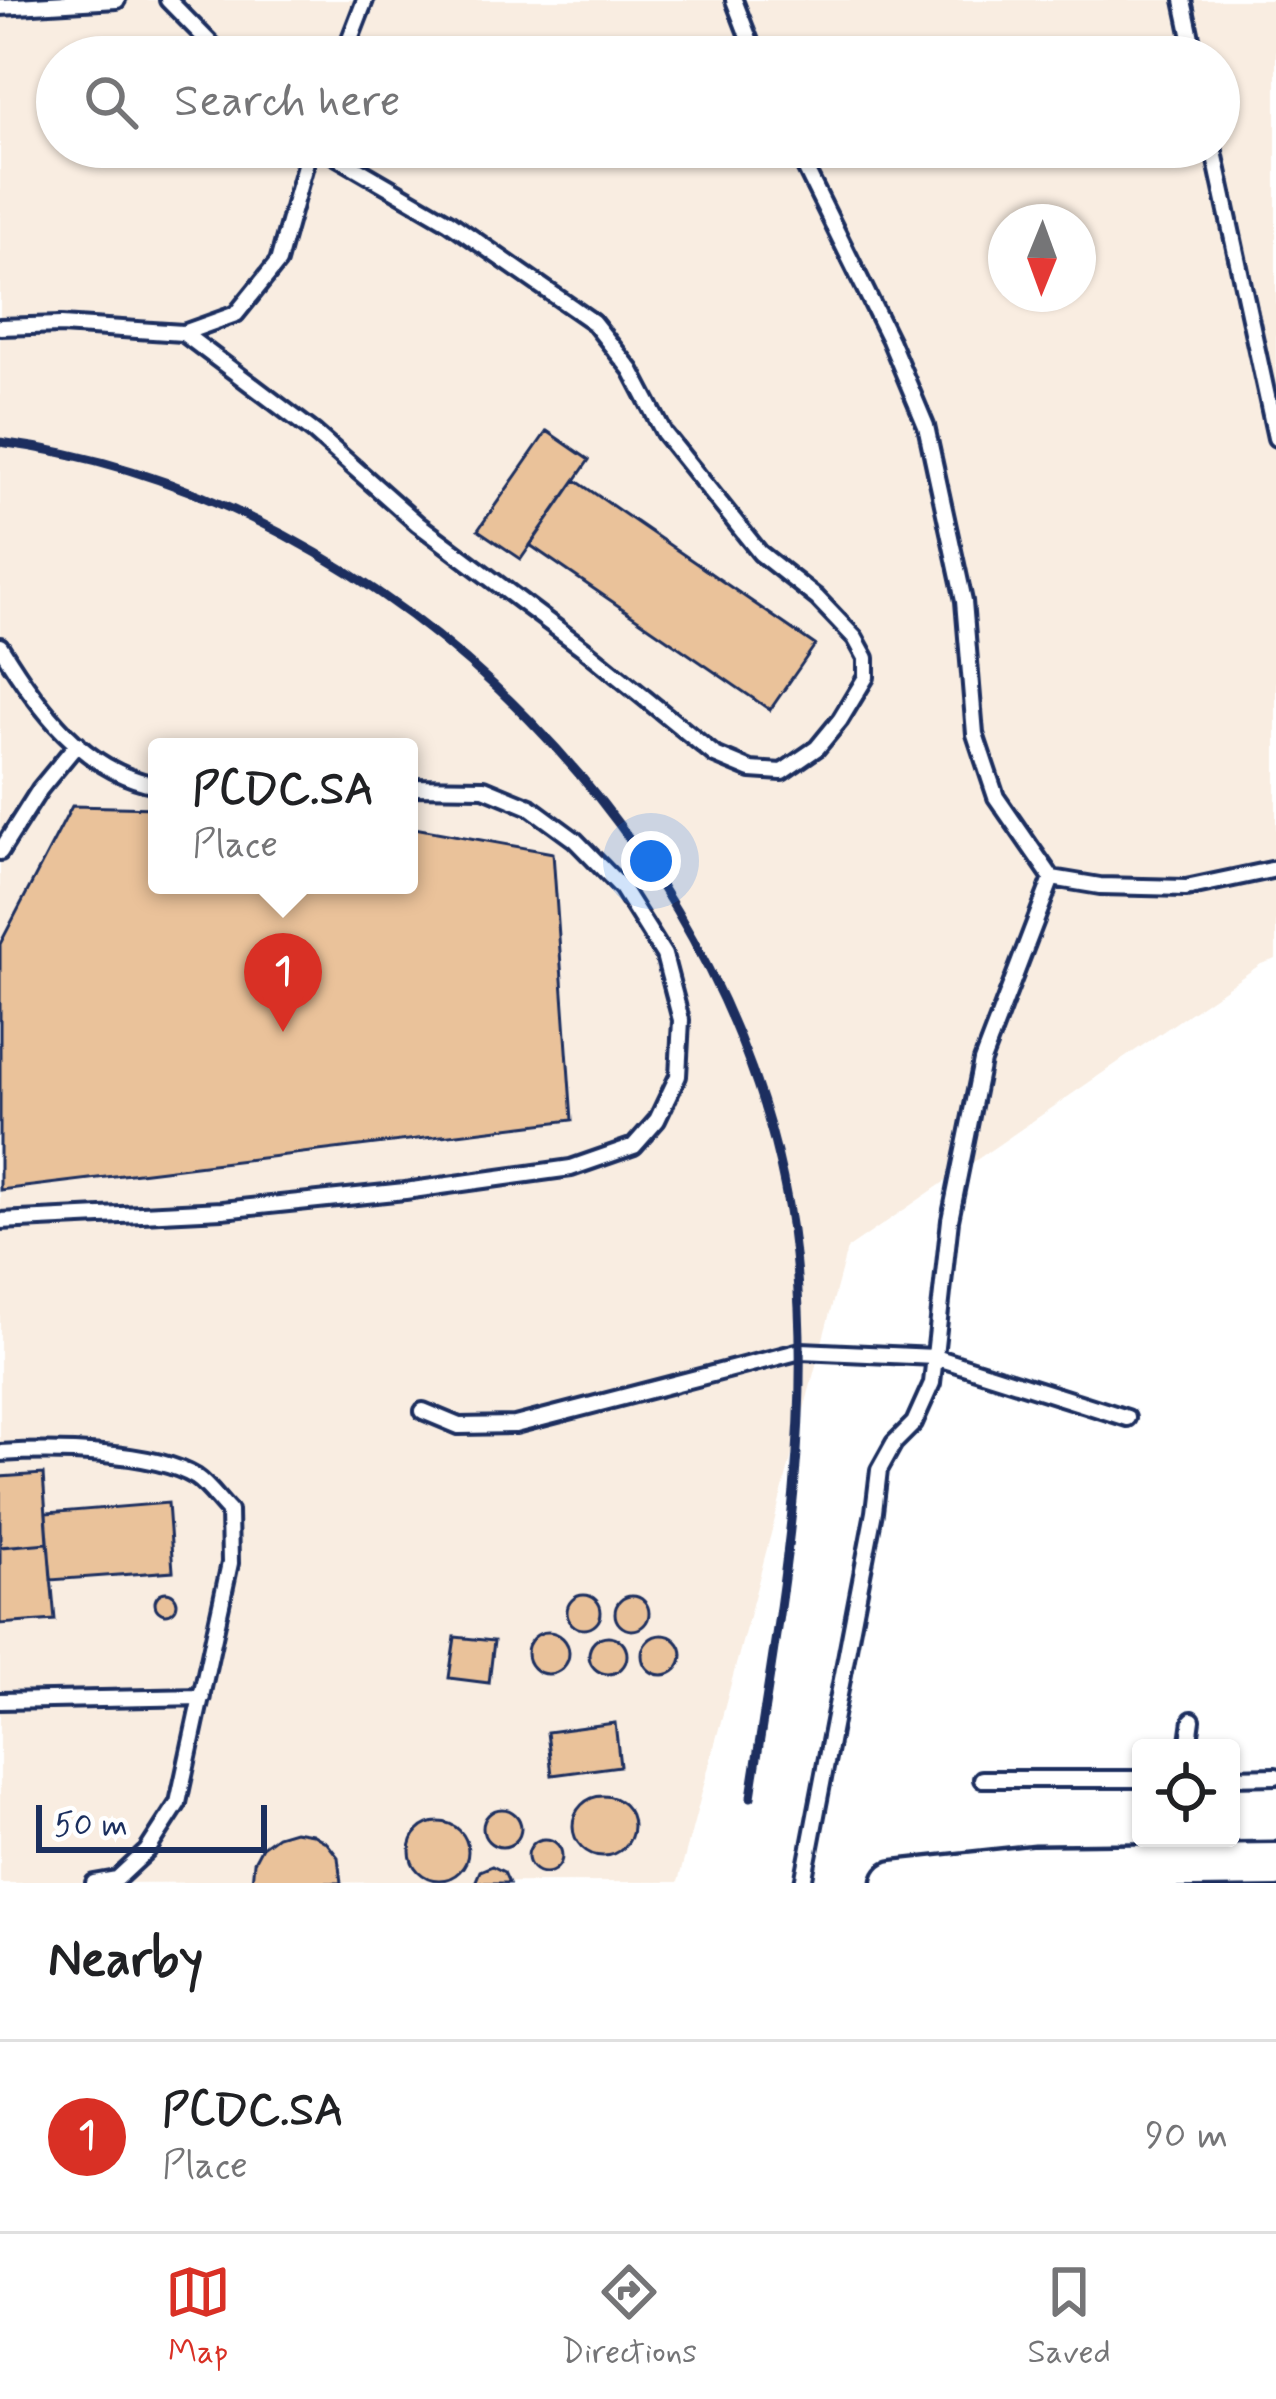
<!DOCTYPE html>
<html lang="en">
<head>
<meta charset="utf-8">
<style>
  :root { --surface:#fff; --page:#f6f6f6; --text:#202124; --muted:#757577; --line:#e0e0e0; --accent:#d93025 }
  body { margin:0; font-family:Mynerve,sans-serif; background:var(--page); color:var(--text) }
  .controls { position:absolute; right:36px; bottom:36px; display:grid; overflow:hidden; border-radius:12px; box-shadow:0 3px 9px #0004 }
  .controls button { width:108px; height:108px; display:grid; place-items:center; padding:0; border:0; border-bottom:3px solid var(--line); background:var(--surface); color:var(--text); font:60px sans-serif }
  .compass { position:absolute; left:988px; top:204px; width:108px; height:108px; border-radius:50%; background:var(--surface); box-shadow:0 3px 9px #0004; rotate:181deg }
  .scale { position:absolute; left:36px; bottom:30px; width:231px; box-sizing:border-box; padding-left:12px; border:6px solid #1b2f5e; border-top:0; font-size:33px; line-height:42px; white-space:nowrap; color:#1b2f5e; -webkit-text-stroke:9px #fff; paint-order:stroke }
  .you { position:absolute; left:651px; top:861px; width:42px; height:42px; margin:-30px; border:9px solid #fff; border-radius:50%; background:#1a73e8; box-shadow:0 0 0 18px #1a73e833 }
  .badge { display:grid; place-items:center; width:78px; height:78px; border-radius:50%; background:var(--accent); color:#fff; font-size:39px; font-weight:700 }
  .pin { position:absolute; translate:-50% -99px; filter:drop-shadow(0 3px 6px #0008) }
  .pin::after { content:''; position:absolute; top:63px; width:42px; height:36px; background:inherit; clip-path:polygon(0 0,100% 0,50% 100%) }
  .popup { position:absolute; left:148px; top:738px; width:270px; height:156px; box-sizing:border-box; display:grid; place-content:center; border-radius:12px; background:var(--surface); filter:drop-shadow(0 3px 9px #0005); font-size:39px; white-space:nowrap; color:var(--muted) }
  .popup b { font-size:45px; color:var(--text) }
  .popup::after { content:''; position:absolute; left:50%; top:100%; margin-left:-24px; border:24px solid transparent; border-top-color:var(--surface) }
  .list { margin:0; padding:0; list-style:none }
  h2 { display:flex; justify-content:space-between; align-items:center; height:156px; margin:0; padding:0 48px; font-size:51px }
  h2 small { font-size:39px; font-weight:400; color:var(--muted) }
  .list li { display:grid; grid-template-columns:78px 1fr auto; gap:36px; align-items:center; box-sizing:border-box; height:192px; padding:0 48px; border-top:3px solid var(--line) }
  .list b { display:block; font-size:45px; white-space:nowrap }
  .list p { margin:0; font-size:39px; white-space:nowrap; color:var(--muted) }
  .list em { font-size:39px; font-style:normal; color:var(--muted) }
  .icon { flex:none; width:66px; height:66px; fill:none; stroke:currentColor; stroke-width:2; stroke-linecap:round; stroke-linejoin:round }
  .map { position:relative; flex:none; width:1276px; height:1883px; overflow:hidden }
  .search { position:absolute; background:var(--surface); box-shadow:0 3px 9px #0004; left:36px; right:36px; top:36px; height:132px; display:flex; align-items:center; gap:30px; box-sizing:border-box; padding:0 42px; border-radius:66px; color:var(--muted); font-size:45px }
  .sheet { height:348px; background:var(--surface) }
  nav { display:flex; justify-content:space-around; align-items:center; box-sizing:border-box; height:168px; border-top:3px solid var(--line); background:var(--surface); font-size:33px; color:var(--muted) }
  nav a { display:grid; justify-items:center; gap:6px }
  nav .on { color:var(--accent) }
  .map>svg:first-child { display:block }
</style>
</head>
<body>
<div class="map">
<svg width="1276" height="1883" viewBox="0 0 1276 1883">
  <rect width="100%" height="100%" fill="#fff"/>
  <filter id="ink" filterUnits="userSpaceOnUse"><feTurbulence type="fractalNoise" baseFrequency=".00833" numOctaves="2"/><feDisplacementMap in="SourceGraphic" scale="24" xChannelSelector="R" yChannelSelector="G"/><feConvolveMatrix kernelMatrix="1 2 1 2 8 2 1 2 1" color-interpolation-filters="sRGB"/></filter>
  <g filter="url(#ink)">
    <path fill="#f9ede1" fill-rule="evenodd" d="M0 0H1276V959L1261 964 847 1249 678 1882 0 1883ZM57 57H1219V147H57ZM1006 222H1078V294H1006ZM157 747H409V885H157Z"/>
    <path fill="#eac29a" stroke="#1b2f5e" stroke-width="3" d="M547 431 589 460 521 559 478 530Z
      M575 480 815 645 770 710 530 545Z
      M72 806 157 808V885H409V827L553 853 572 1120 0 1190V944Z
      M43 1474 48 1543 0 1547V1477Z
      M168 1503 173 1571 51 1580 46 1513Z
      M48 1543 55 1620 0 1624V1547Z
      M155 1603a11 11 0 1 1 22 0a11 11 0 1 1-22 0Z
      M567 1612a17 17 0 1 1 34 0a17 17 0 1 1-34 0Z
      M615 1613a17 17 0 1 1 34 0a17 17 0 1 1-34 0Z
      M527 1653a21 21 0 1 1 42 0a21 21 0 1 1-42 0Z
      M642 1655a20 20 0 1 1 40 0a20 20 0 1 1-40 0Z
      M589 1655a19 19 0 1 1 38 0a19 19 0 1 1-38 0Z
      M455 1637 494 1641 489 1683 449 1678Z
      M615 1723 620 1766 552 1775 547 1732Z
      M573 1826a30 30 0 1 1 60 0a30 30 0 1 1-60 0Z
      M483 1828a19 19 0 1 1 38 0a19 19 0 1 1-38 0Z
      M410 1851a29 29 0 1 1 58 0a29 29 0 1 1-58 0Z
      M294 1831 312 1834 327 1843 338 1857 341 1883H252L254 1862 262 1847 277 1836Z
      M528 1856a17 17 0 1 1 34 0a17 17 0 1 1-34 0Z
      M492 1866 504 1872 509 1883H475L480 1871Z"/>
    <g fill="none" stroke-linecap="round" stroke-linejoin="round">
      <defs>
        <path id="service" d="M168 0 224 57
          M734 0 756 57
          M1183 0 1195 57
          M0 7 117 0
          M343 57 365 0
          M795 147 890 340 926 426 964 601 975 734 996 797 1052 878
          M1213 147 1276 438
          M0 327 61 325 183 333 314 432 418 524 583 648 715 755 751 770 782 772 817 748 840 720 866 677V658L855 638 817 598 760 553 664 433 631 370 593 322 449 222 320 147
          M183 333 236 314 278 262 310 147
          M0 646C36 705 84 773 157 785
          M0 852 40 789 77 744
          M0 1221 222 1210 405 1191 571 1168 634 1146 657 1120 678 1076 681 1020 664 955 622 888 575 840 530 807 484 788 409 787
          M423 1411 459 1426 515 1425 801 1351 935 1357 1127 1418
          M0 1453C51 1450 152 1450 196 1477 208 1485 219 1501 229 1511L230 1563 178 1803 147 1851 117 1879 94 1883
          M0 1701 202 1697
          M1188 1748 1192 1720
          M1231 1777 1276 1776
          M982 1779H1141
          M803 1883 874 1512 879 1470 894 1443 914 1423 932 1383 950 1220 982 1061 1052 878 1100 886 1186 888 1276 869"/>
        <path id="primary" d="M895 1883 1034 1868 1276 1865"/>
      </defs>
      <use href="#service" stroke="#1b2f5e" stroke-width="22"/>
      <use href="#primary" stroke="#1b2f5e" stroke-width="51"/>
      <use href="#service" stroke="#fff" stroke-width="14"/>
      <use href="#primary" stroke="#fff" stroke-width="42"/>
      <path stroke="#1b2f5e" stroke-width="9" d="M0 442C394 493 753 861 795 1255 814 1438 778 1617 751 1797"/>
    </g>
  </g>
</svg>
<div class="controls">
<button><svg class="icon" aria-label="locate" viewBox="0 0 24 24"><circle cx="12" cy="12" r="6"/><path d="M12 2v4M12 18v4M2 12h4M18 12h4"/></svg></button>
</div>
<svg class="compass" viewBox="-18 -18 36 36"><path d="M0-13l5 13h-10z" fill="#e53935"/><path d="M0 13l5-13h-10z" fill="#757577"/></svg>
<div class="scale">50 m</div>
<div class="you"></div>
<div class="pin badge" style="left:283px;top:1032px">1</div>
<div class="popup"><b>PCDC.SA</b>Place</div>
<div class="search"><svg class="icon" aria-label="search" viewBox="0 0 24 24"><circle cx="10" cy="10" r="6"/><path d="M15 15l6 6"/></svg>Search here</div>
</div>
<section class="sheet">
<h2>Nearby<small></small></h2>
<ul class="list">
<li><span class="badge">1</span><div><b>PCDC.SA</b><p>Place</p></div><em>90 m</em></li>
</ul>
</section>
<nav>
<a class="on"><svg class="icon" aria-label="map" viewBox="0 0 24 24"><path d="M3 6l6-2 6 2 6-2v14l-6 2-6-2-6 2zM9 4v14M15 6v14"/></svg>Map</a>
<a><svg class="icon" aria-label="directions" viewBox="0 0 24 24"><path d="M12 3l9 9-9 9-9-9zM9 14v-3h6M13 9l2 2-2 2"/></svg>Directions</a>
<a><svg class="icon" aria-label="saved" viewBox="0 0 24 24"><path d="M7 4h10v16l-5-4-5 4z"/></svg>Saved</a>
</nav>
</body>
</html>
